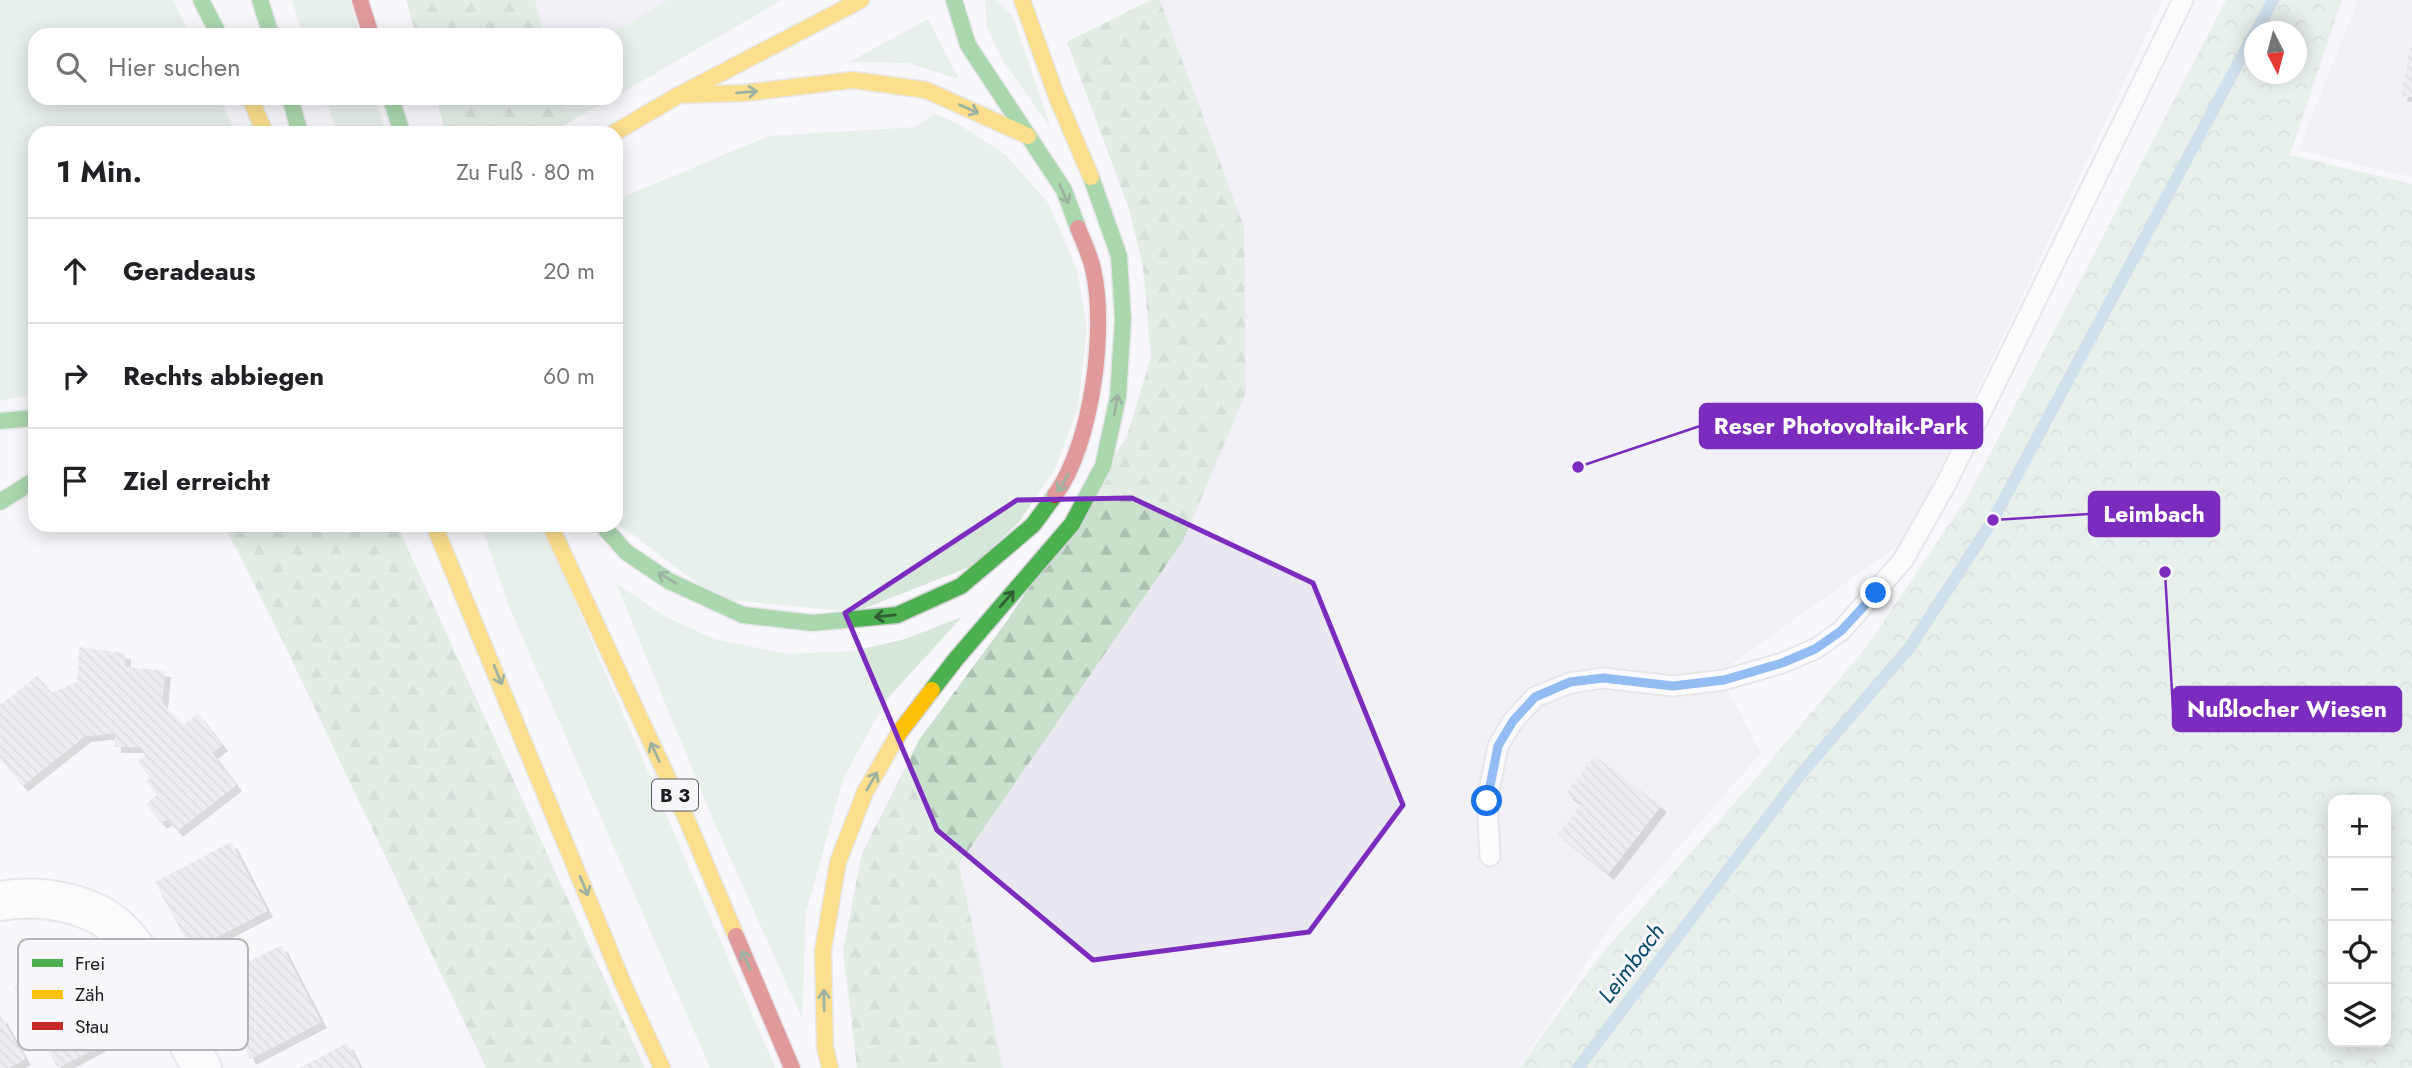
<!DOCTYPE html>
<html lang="de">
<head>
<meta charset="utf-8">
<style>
  :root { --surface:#fff; --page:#f6f6f6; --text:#202124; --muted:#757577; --line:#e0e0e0 }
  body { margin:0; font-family:Jost,sans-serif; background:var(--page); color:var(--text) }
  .controls { position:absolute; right:21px; bottom:21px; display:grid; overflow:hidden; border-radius:14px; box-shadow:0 4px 18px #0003 }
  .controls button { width:63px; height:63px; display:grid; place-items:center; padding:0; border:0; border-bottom:2px solid var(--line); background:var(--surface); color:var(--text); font:35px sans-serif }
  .compass { position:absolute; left:2244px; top:21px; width:63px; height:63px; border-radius:50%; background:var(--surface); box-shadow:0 4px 18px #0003; rotate:174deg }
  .stop { position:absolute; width:21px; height:21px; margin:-16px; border:5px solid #1a73e8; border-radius:50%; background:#fff }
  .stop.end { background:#1a73e8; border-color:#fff; box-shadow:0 2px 7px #0008 }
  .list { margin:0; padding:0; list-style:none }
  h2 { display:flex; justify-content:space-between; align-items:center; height:91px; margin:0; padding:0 28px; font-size:30px }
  h2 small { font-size:23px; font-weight:400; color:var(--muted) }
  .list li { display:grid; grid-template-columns:46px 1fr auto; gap:21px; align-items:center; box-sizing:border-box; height:105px; padding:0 28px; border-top:2px solid var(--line) }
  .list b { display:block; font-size:26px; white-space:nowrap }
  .list em { font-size:23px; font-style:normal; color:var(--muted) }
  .icon { flex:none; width:38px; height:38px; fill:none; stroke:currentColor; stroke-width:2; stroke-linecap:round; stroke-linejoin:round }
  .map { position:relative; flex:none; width:2412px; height:1068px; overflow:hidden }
  .search { position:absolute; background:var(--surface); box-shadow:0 4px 18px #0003; left:28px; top:28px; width:595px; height:77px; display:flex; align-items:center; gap:18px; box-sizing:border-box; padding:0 24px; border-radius:21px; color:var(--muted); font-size:26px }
  .panel { position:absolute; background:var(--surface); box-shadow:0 4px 18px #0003; left:28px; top:126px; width:595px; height:406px; border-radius:21px }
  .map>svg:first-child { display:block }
</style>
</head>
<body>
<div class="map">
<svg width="2412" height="1068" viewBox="0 0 2412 1068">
  <defs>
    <pattern id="forest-firs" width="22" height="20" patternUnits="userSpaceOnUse" patternTransform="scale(1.75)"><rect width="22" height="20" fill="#c9e0cc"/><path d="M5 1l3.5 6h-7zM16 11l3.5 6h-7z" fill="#acc0af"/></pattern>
    <pattern id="park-crowns" width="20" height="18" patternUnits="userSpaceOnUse" patternTransform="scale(1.75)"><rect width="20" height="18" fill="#d6e6d9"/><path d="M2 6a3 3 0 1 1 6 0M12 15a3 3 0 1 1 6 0" fill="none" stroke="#b7c5ba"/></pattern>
    <pattern id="building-back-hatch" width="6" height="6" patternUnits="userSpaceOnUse" patternTransform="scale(1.75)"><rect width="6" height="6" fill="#e0dfe8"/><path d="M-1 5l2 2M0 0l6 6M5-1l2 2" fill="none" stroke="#c0bfc7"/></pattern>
    <filter id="shadow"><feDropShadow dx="6" dy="6" stdDeviation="0" flood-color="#0004"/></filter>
  </defs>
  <rect width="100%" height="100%" fill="#f8f7fb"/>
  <path fill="#e9e8f1" d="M535 0H668L608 35H544Z
    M1160 0H2163L1906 540 1719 673 1761 753 1616 919 1518 1068H1003L959 864 1183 541 1244 227Z
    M2358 0H2412V177L2298 150Z"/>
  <path fill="#d6e6d9" d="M0 0H173L190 35H35V98H220L236 133H35V394L0 401Z
    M292 0H350L360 35H303Z
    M668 0H782L616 96V35H608Z
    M985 0H997L1012 15 1051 128 1004 63 987 28Z
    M928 19 959 79 907 63 849 62Z
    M325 98H376L386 133H337Z
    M562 98H612L572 121Z
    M935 113 960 125 1006 155 1049 204 1077 270 1087 329 1078 407 1055 469 1019 522 972 566 855 612 718 599 616 522V200L769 136 916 127Z
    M481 525H542L775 1068H710L508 604Z
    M616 583 664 616 714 639 787 654 853 651 905 639 962 617 887 699 844 777 806 912 802 1018 713 820Z"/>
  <path fill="url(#forest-firs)" d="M406 0H535L544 35H416Z
    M1151 0H1160L1244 227 1246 393 1183 541 959 864 1003 1068H857L843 950 862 853 919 740 1009 618 1127 436 1151 357 1143 267 1129 209 1067 42Z
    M436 98H561L572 121 550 133H446Z
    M224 525H397L645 1068H486L274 623Z"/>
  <path fill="url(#park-crowns)" fill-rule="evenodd" d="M2226 0H2342L2290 155 2412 184V1068H1519L1598 958 1752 783 1867 646 1967 498ZM2254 32H2296V74H2254ZM2333 800H2386V1042H2333Z"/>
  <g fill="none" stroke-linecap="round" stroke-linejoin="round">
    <path stroke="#9ec0d7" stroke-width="12" d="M2256 32 2273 0
      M1578 1068 1800 775 1910 647 1993 520 2254 34"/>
  </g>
  <path fill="url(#building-back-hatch)" filter="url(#shadow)" d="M2411 44H2412V97L2401 95Z
    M79 647 125 653V667L165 671 162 703 183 725 198 714 222 745 212 753 236 785 177 831 167 819 161 823 146 804 157 795 146 781 150 778 137 762 145 755 141 747H115V733L85 736 22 786 0 758V705L37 676 51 693 77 682Z
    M1595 756 1661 806 1608 874 1558 834 1582 804 1566 793Z
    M231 842 267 911 191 950 155 882Z
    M281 945 321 1022 250 1059 210 982Z
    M75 951 121 1034 58 1068 13 986Z
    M0 1015 25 1059 8 1068H0Z
    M347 1043 360 1068H300Z"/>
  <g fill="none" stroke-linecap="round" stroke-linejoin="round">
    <defs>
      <path id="lane" d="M1490 856 1487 801 1498 746 1513 721 1535 697 1570 683 1603 678 1673 686 1724 680 1782 663 1815 649 1841 631 1903 560 1946 484 2183 0"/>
      <path id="street" d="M0 901C41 894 94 902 124 934 139 950 148 969 158 988 173 1015 187 1041 202 1068"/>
      <path id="fast" d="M201 0 219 35
        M260 0 271 35
        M954 0 968 45 1064 190 1078 228
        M290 98 300 133
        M391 98 402 133
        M0 421 35 418
        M0 502 35 480
        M602 525 626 552 669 581 743 615 813 623 897 615 961 586 1033 525 1055 495
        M932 690 956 659 1072 524 1103 466 1118 397 1123 319 1119 256 1091 177"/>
      <path id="slow" d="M1022 0 1056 95 1091 177
        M679 95 744 93 853 80 926 90 1028 136
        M250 98 265 133
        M614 133 679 95 861 0
        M434 525 625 988 662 1068
        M550 525 684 813 736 936
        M830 1068 825 1047 823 950 838 862 865 792 899 733 932 690"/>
      <path id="jam" d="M360 0 371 35
        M1055 495C1092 445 1107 328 1093 269 1090 255 1083 241 1078 228
        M736 936 792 1068"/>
    </defs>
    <use href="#lane" stroke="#d3d2d5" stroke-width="23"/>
    <use href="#street" stroke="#d3d2d5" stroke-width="42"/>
    <use href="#fast" stroke="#d3d2d5" stroke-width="19"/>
    <use href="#slow" stroke="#d3d2d5" stroke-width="19"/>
    <use href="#jam" stroke="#d3d2d5" stroke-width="19"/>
    <use href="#lane" stroke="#fefefe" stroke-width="19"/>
    <use href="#street" stroke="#fefefe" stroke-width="38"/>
    <use href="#fast" stroke="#4caf50" stroke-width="16"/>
    <use href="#slow" stroke="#ffc107" stroke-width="16"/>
    <use href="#jam" stroke="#c62828" stroke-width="16"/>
  </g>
  <defs><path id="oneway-shaft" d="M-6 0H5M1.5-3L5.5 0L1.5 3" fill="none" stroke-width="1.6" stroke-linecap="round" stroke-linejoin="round" transform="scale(1.75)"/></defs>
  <g stroke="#325e34">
    <use href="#oneway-shaft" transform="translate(747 92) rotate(-5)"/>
    <use href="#oneway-shaft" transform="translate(969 109) rotate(24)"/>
    <use href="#oneway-shaft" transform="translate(1064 194) rotate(65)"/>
    <use href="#oneway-shaft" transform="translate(1116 405) rotate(-79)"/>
    <use href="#oneway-shaft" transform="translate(1063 483) rotate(122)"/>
    <use href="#oneway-shaft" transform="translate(667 578) rotate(-149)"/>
    <use href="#oneway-shaft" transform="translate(1007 599) rotate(-49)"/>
    <use href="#oneway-shaft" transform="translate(885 616) rotate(174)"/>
    <use href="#oneway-shaft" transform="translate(498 675) rotate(68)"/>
    <use href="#oneway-shaft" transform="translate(655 752) rotate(-115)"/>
    <use href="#oneway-shaft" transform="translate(872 781) rotate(-60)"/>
    <use href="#oneway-shaft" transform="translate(584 886) rotate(68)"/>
    <use href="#oneway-shaft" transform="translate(746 960) rotate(-113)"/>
    <use href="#oneway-shaft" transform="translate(824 1000) rotate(-91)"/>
  </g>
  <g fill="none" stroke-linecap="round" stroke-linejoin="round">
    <path stroke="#1a73e8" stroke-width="9" d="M1487 801 1498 746 1513 721 1535 697 1570 682 1603 678 1673 686 1724 680 1782 663 1815 649 1841 631 1876 593"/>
  </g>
  <path d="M0 0H2412V1068H0ZM1132 498 1313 583 1403 805 1309 932 1093 960 937 830 845 613 1017 500Z" fill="#f8f7fb" fill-opacity=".55" fill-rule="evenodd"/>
  <path fill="none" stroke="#7b2cbf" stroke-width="5" stroke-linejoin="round" d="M1132 498 1313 583 1403 805 1309 932 1093 960 937 830 845 613 1017 500Z"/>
  <g text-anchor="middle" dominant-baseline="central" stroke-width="6" stroke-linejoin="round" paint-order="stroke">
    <rect fill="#f7f6fc" stroke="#5e5d61" stroke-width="2" x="652" y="779.5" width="46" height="31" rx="5"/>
    <g font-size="19" font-weight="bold" fill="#1c1c1e">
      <text x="675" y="795">B 3</text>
    </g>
    <g font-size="23" font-style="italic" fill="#064969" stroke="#f7f6fc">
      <text transform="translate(1631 963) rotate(-53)">Leimbach</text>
    </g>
  </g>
  <rect x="18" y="939" width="230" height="111" rx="10" fill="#f7f6fc" stroke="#b5b5b9" stroke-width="2"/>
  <rect x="32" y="959" width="31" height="8" fill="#4caf50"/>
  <rect x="32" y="990" width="31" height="9" fill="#ffc107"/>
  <rect x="32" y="1022" width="31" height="8" fill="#c62828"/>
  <g font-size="19" fill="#1c1c1e">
    <text x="75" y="970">Frei</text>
    <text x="75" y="1001">Zäh</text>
    <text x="75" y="1033">Stau</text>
  </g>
  <path fill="none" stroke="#7b2cbf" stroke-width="2.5" d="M1578 467L1700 426M1993 520L2089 514M2165 572L2173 709"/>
  <g fill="#7b2cbf" stroke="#f7f6fc" stroke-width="2.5">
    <circle cx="1578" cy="467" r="7"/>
    <circle cx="1993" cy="520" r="7"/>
    <circle cx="2165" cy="572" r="7"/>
  </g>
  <g fill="#7b2cbf" stroke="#7b2cbf" stroke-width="2.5">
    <rect x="1700" y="404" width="282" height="44" rx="7"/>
    <rect x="2089" y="492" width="130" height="44" rx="7"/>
    <rect x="2173" y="687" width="228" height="44" rx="7"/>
  </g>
  <g font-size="23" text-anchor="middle" font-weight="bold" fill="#fff">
    <text x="1841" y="434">Reser Photovoltaik-Park</text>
    <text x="2154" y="522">Leimbach</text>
    <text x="2287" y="717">Nußlocher Wiesen</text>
  </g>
</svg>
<div class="controls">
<button>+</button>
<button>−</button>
<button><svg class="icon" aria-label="locate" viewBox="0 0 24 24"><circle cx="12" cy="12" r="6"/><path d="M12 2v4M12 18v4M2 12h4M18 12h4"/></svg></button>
<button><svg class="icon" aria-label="layers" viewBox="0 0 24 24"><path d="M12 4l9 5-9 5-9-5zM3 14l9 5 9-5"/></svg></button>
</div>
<svg class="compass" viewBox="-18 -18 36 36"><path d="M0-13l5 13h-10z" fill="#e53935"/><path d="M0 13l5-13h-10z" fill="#757577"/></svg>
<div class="stop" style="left:1487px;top:801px"></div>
<div class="stop end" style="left:1876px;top:593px"></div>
<div class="search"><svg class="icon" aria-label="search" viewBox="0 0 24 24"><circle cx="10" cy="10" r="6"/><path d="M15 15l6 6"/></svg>Hier suchen</div>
<section class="panel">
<h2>1 Min.<small>Zu Fuß · 80 m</small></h2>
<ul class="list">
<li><svg class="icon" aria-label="ahead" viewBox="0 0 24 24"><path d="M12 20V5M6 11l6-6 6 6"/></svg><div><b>Geradeaus</b></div><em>20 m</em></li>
<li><svg class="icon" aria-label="right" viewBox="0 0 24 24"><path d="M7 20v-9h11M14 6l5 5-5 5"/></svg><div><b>Rechts abbiegen</b></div><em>60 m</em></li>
<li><svg class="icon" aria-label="arrive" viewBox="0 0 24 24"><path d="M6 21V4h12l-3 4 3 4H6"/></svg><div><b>Ziel erreicht</b></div></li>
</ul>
</section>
</div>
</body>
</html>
